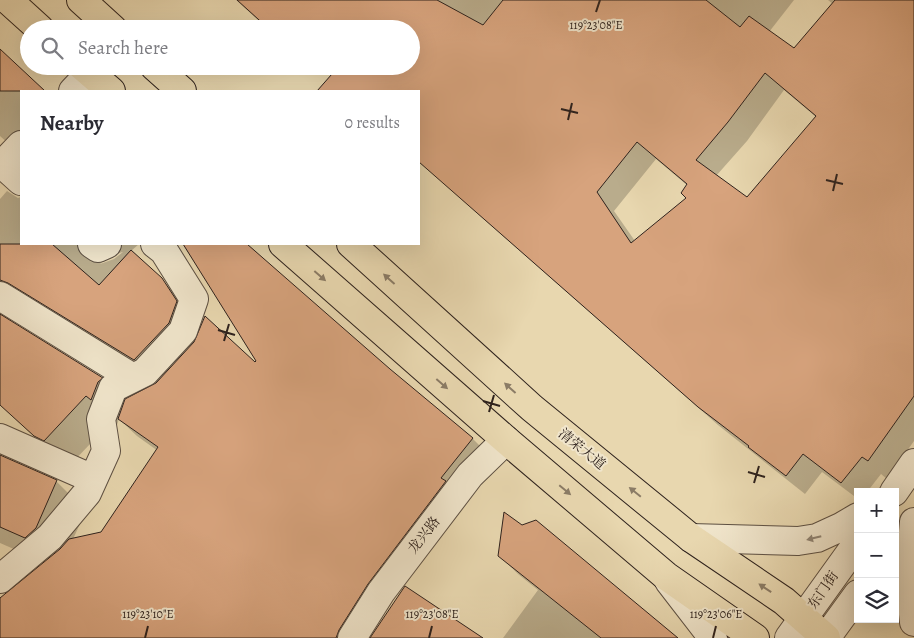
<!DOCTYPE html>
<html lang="en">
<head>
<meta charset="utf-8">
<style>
  :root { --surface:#fff; --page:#f7f7f7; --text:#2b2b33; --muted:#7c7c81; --line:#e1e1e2 }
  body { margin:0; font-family:Alegreya,"Noto Serif SC",serif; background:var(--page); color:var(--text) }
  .controls { position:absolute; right:15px; bottom:15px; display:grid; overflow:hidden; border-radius:0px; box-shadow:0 5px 20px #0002 }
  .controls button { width:45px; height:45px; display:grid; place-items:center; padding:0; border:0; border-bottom:1px solid var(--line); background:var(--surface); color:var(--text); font:25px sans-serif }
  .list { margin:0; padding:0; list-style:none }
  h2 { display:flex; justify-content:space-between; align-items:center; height:65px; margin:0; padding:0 20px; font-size:21px }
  h2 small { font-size:16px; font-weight:400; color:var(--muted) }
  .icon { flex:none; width:28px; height:28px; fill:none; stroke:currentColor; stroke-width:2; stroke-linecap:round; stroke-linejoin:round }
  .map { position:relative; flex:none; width:914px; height:638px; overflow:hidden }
  .search { position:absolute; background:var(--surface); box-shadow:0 5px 20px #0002; left:20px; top:20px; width:400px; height:55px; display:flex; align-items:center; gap:12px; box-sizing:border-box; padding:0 18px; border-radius:28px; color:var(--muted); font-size:19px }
  .panel { position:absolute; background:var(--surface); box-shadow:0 5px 20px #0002; left:20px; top:90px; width:400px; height:155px; border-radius:0px }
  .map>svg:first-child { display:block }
</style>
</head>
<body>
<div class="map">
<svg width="914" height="638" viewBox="0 0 914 638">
  <rect width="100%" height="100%" fill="#e8d7af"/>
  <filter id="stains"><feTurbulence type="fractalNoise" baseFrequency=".004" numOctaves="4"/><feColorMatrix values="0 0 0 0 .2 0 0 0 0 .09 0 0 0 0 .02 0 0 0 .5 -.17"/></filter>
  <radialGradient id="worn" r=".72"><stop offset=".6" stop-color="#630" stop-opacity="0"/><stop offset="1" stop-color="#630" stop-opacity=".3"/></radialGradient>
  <path fill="#0003" fill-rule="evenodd" d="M236 0H794L769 32 794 50 833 4 828 0H914V441L887 479 881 474 867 492H858V499L822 472 805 494 718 425 419 162V91H339L328 81 335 72 331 66H411V29H268ZM784 90 816 117 747 198 716 176 747 141ZM656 159 688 186V198L635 241 614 211Z
    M0 51 44 91H21V155L0 136Z
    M7 191 18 198 21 197V244H139L131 251 188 305 202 327 254 364 258 361 185 244H244L390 370 473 439 490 456 362 638H0V600L46 563 0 543V457L56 481 86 511 73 539 102 533 158 451 137 436 119 419 117 425 112 421 70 465 61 461 0 405V199ZM123 252 114 259 100 264 111 255ZM35 308 158 383 126 402 102 379 9 321 12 314Z
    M500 556 676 638H503L538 590 518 574Z"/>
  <path fill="#d7a37d" stroke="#2e221d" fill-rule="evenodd" d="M237 0H437L483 25 503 0H706L740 27 749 16 794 48 835 0H914V396L868 461 862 457 841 483 803 454 786 476 748 447 749 446 698 407 419 162V91H317L339 66H411V29H269ZM765 73 816 116 747 197 696 160 728 122ZM637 142 687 184 681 193 686 198 631 243 597 192Z
    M0 49 45 91H0Z
    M0 244H52L99 285 131 250 162 278 177 301 169 323 134 360 8 283 0 280Z
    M183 244H247L390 369 473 438 441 478 446 481 368 584 339 630 336 638H0V598L60 549 69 539 101 532 158 447 118 419 125 399 156 383 194 342 205 316 255 362 256 361Z
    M0 314 103 378 98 382 91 400 86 396 44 441 34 436 0 405Z
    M0 455 57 480 36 528 25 538 0 527Z
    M504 512 522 525 536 520 678 638H601L498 556Z
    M405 586 483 638H370Z"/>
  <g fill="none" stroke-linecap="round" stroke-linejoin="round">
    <defs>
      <path id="minor" d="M73 91 90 73
        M0 162 21 181
        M0 167 21 145
        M92 244 98 248 107 244
        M0 296 133 378
        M0 438 93 479
        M0 579 50 537 87 493 106 451 101 419 113 388 145 372 183 331 194 299 164 251 155 244
        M352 638 381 592 470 475 506 440"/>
      <path id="tertiary" d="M894 492 914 463
        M914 522 910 561V588L914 622
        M691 538 798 541 817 538 841 527 858 517
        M669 581 713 638
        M789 638 858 542
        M826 638 858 594"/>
      <path id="primary" d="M8 0 40 29
        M81 0 113 29
        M82 66 111 91
        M154 66 182 91
        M283 244 506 440 666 576 755 638
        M351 244 532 408 691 538 784 601 826 638"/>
    </defs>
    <use href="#minor" stroke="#5c4f42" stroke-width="30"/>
    <use href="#tertiary" stroke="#5c4f42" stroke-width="30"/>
    <use href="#primary" stroke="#2e221d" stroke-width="30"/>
    <use href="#minor" stroke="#f0e5cb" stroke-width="28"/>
    <use href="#tertiary" stroke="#f0e5cb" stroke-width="28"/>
    <use href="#primary" stroke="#e8d7af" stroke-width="28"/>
  </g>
  <defs><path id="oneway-solid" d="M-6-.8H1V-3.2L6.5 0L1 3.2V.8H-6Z" transform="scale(1.25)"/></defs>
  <g fill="#8b7c66">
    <use href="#oneway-solid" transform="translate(320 276) rotate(41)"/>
    <use href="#oneway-solid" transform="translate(389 279) rotate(-138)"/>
    <use href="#oneway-solid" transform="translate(442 384) rotate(41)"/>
    <use href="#oneway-solid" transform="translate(510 388) rotate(-138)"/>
    <use href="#oneway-solid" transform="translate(565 490) rotate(40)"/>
    <use href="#oneway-solid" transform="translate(635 492) rotate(-141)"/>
    <use href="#oneway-solid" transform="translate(765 588) rotate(-146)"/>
  </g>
  <use fill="#8f8474" href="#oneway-solid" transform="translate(814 538) rotate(166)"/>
  <path fill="none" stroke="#2e221d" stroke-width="2" d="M596 12 600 0M561 109 578 113M568 120 572 103M826 180 843 184M833 191 837 174M218 330 235 335M224 341 229 324M483 401 500 406M489 412 494 395M748 472 765 477M754 483 759 466M145 638 148 626M429 638 432 626M713 638 716 626"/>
  <g text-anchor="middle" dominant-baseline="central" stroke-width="4" stroke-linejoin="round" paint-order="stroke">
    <g font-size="14" fill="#2e221d" stroke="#f0e5cb">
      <text transform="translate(582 449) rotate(39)">清荣大道</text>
      <text transform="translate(424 535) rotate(-52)">龙兴路</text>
      <text transform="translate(823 590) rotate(-55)">东门街</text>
    </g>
  </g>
  <g font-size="12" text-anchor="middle" fill="#2e221d" stroke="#f0e5cb" stroke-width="4" stroke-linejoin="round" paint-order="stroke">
    <text x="596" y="29">119°23'08"E</text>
    <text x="148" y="618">119°23'10"E</text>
    <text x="432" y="618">119°23'08"E</text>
    <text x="716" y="618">119°23'06"E</text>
  </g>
  <rect width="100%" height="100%" filter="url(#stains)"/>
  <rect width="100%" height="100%" fill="url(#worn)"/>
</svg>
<div class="controls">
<button>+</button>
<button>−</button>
<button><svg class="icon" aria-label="layers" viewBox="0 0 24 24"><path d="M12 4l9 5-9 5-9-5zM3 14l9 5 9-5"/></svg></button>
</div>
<div class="search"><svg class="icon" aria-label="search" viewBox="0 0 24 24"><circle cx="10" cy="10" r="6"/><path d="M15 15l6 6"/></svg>Search here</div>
<section class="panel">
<h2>Nearby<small>0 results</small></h2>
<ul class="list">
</ul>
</section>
</div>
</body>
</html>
